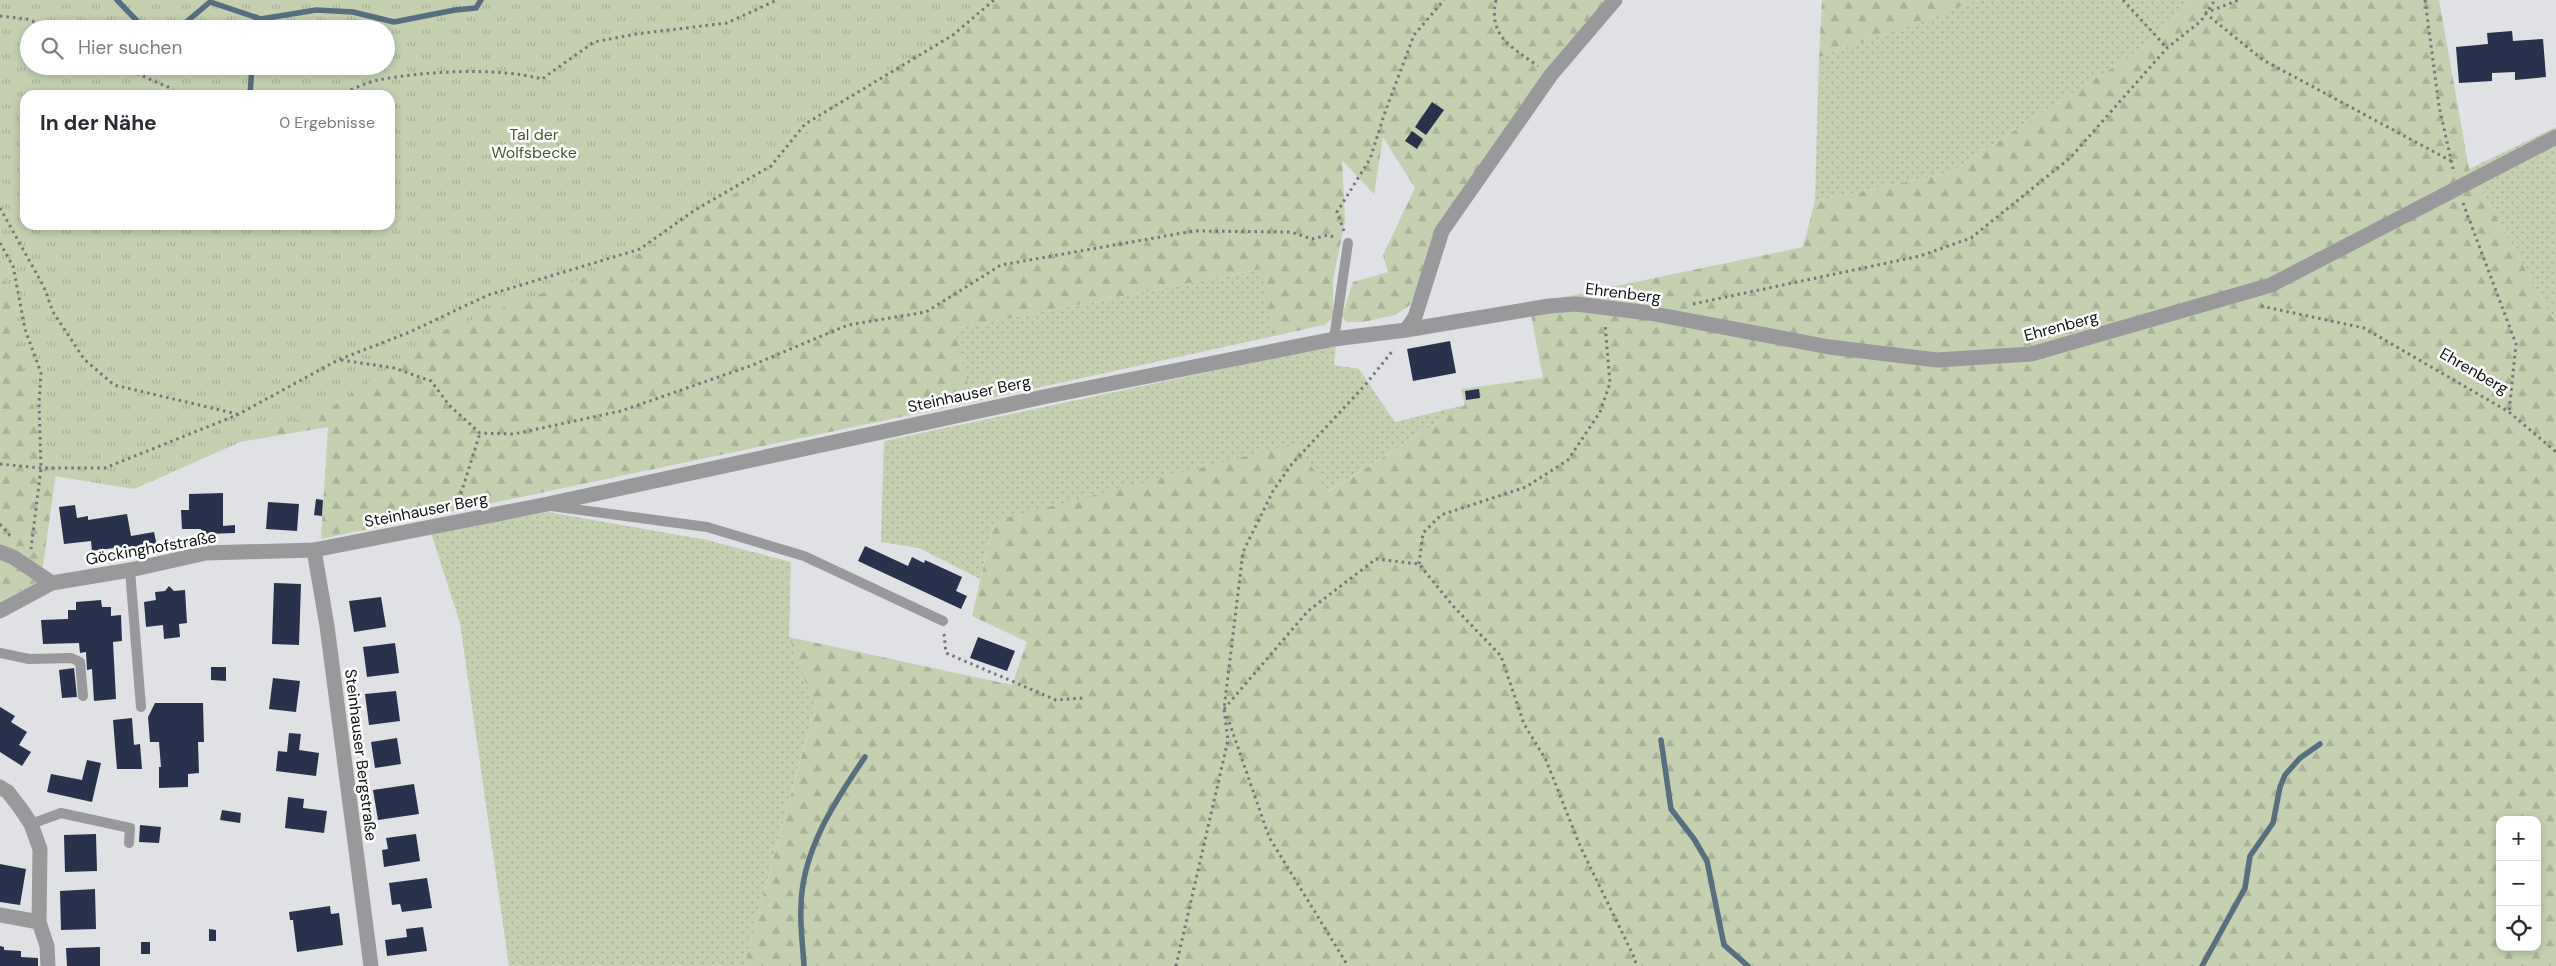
<!DOCTYPE html>
<html lang="de">
<head>
<meta charset="utf-8">
<style>
  :root { --surface:#fff; --page:#f2f2f3; --text:#2b2b33; --muted:#7c7c81; --line:#e1e1e2 }
  body { margin:0; font-family:"DM Sans",sans-serif; background:var(--page); color:var(--text) }
  .controls { position:absolute; right:15px; bottom:15px; display:grid; overflow:hidden; border-radius:10px; box-shadow:0 2px 8px #0003 }
  .controls button { width:45px; height:45px; display:grid; place-items:center; padding:0; border:0; border-bottom:1px solid var(--line); background:var(--surface); color:var(--text); font:25px sans-serif }
  .list { margin:0; padding:0; list-style:none }
  h2 { display:flex; justify-content:space-between; align-items:center; height:65px; margin:0; padding:0 20px; font-size:21px }
  h2 small { font-size:16px; font-weight:400; color:var(--muted) }
  .icon { flex:none; width:28px; height:28px; fill:none; stroke:currentColor; stroke-width:2; stroke-linecap:round; stroke-linejoin:round }
  .map { position:relative; flex:none; width:2556px; height:966px; overflow:hidden }
  .search { position:absolute; background:var(--surface); box-shadow:0 2px 8px #0003; left:20px; top:20px; width:375px; height:55px; display:flex; align-items:center; gap:12px; box-sizing:border-box; padding:0 18px; border-radius:28px; color:var(--muted); font-size:19px }
  .panel { position:absolute; background:var(--surface); box-shadow:0 2px 8px #0003; left:20px; top:90px; width:375px; height:140px; border-radius:15px }
  .map>svg:first-child { display:block }
</style>
</head>
<body>
<div class="map">
<svg width="2556" height="966" viewBox="0 0 2556 966">
  <defs>
    <pattern id="grass-dots" width="8" height="8" patternUnits="userSpaceOnUse" patternTransform="scale(1.25)"><rect width="8" height="8" fill="#c4d0b0"/><path d="M2 2h.1M6 6h.1" fill="none" stroke="#a7b296" stroke-width="1.8" stroke-linecap="round"/></pattern>
    <pattern id="forest-firs" width="22" height="20" patternUnits="userSpaceOnUse" patternTransform="scale(1.25)"><rect width="22" height="20" fill="#c4d0b0"/><path d="M5 1l3.5 6h-7zM16 11l3.5 6h-7z" fill="#a7b296"/></pattern>
    <pattern id="park-tufts" width="24" height="20" patternUnits="userSpaceOnUse" patternTransform="scale(1.25)"><rect width="24" height="20" fill="#c4d0b0"/><path d="M3 7l-1-3M5 7V3M7 7l1-3M15 17l-1-3M17 17v-4M19 17l1-3" fill="none" stroke="#a7b296"/></pattern>
  </defs>
  <rect width="100%" height="100%" fill="#dfe1e5"/>
  <path fill="url(#grass-dots)" d="M1979 0H2191L2152 42 1949 173 1815 201 1819 57Z
    M2556 127V323L2469 169Z
    M1262 269 1274 336 972 402 954 329Z
    M1336 345 1334 365 1359 369 1395 422 1465 405 1327 492 994 521 980 579 919 548 881 542 884 441Z
    M548 512 707 540 791 562 789 637 815 706 744 966H509L460 623 431 533Z"/>
  <path fill="url(#forest-firs)" fill-rule="evenodd" d="M0 0H1621L1551 83 1444 225 1410 305 1395 315 1363 322H1346L1342 316 1353 282 1388 272 1383 255 1415 188 1383 137 1374 194 1342 160 1345 221 1333 280V314L1331 320 1324 325 1274 336 1261 269 955 329 972 402 321 539 328 427 56 473 41 580 0 602ZM29 29H386V66H29ZM25 95H390V225H25Z
    M1822 0H1979L1819 57Z
    M2191 0H2439L2469 169 2556 323V966H744L815 707 789 637 1012 685 1027 642 972 616 994 521 1297 443 1328 492 1465 405 1461 389 1543 378 1531 315 1535 303 1803 247 1815 201 1949 173 2152 42ZM2500 820H2537V947H2500Z"/>
  <path fill="url(#park-tufts)" fill-rule="evenodd" d="M0 0H1002L830 107 765 175 627 261 442 331 334 406 247 439 134 489 48 475 0 260ZM29 29H386V66H29ZM25 95H390V225H25Z"/>
  <g fill="none" stroke-linecap="round" stroke-linejoin="round">
    <path stroke="#576f7e" stroke-width="5.5" d="M117 0 141 25 147 29
      M178 29 210 2 261 19 316 10 353 12 394 22 455 10 476 8 481 0
      M255 29 256 17
      M250 95 252 66
      M1661 740 1671 809 1694 839 1707 861 1724 945 1748 966
      M804 966C803 947 800 927 801 908 801 852 835 801 865 757
      M2202 966 2245 888 2250 856 2273 823 2280 787 2285 775 2300 758 2320 744"/>
  </g>
  <path fill="#29324d" d="M2512 31 2513 41 2543 39 2546 77 2515 80V72L2492 73V81L2459 83 2456 47 2488 44 2487 33Z
    M1432 102 1444 110 1426 135 1415 127Z
    M1412 131 1423 139 1417 149 1405 141Z
    M1450 341 1456 373 1413 381 1407 349Z
    M1479 389 1480 398 1466 400 1465 391Z
    M223 493V526L235 525V533L206 534V531L201 532V529H182L181 510H189V494Z
    M316 499 323 500 322 516 314 515Z
    M268 502 299 504 297 531 266 529Z
    M75 505 77 518 88 516V520L127 514 131 536 154 532 157 546 121 552V547L92 551 91 541 64 544 59 507Z
    M865 546 908 566 912 557 924 563 925 560 962 577 956 591 967 596 961 609 858 561Z
    M274 583 301 584 299 645 272 644Z
    M169 586 174 591 185 590 187 623 179 624 180 637 164 639 163 625 146 627 144 602 156 600 155 592 165 591Z
    M381 597 386 627 354 632 349 601Z
    M101 600 102 607H111V616L121 615 122 641 113 642 116 699 94 701 92 669 87 670 86 652 80 653 79 643 43 644 41 620 68 619V610H76V602Z
    M978 637 1015 651 1007 671 970 658Z
    M395 643 399 673 367 677 363 647Z
    M211 667H226V681L211 680Z
    M74 668 77 697 62 698 59 670Z
    M273 678 300 681 296 712 269 709Z
    M396 691 400 721 369 725 365 694Z
    M155 703H203L204 742H198L199 773 188 774V787L159 788V767H161L159 742H150L148 717Z
    M0 707 15 716 11 722 27 732 19 745 31 752 22 766 0 752Z
    M132 718 134 745 140 744 142 769H117L113 720Z
    M289 733 301 734 299 750 319 753 316 776 276 771 278 751 287 752Z
    M397 738 401 764 375 768 371 742Z
    M87 760 101 763 92 802 47 792 51 774 82 780Z
    M414 784 419 814 378 820 373 790Z
    M288 797 304 799 303 808 327 811 324 833 285 828Z
    M222 810 241 813 240 823 220 820Z
    M140 825 161 827 159 843 139 842Z
    M96 834 97 871 65 872 64 835Z
    M416 834 420 861 384 867 382 850 388 849 386 838Z
    M0 864 26 869 20 905 0 902Z
    M427 878 432 908 402 912 400 904 392 905 389 883Z
    M95 889 96 929 61 930 60 891Z
    M330 906 331 914 339 913 343 945 297 952 293 920H290L289 912Z
    M423 927 427 951 387 956 385 940 407 937 406 929Z
    M209 929 216 930V941H209Z
    M141 942H150V954H141Z
    M0 946 4 947V950L21 951V957L38 958V966H0Z
    M100 947V966H67L66 948Z"/>
  <g fill="none" stroke-linecap="round" stroke-linejoin="round">
    <path stroke="#747678" stroke-width="3" stroke-dasharray="2.5 4" stroke-linecap="butt" d="M1496 0C1488 37 1512 47 1538 66
      M2123 0 2167 48
      M2425 0 2439 106 2454 173
      M2205 13 2263 60 2451 161
      M2205 13 2239 0
      M0 16 27 19 52 29
      M119 66 168 87 178 95
      M339 95C351 90 365 83 378 80 426 71 496 67 542 79L594 42 636 34 727 23 777 0
      M2463 203 2516 344 2509 412
      M0 208 44 287 53 312 84 359 114 385 237 414
      M1344 231 1337 212 1370 159 1384 115 1414 35 1444 0
      M0 243 13 266 25 329 41 373 39 404 41 468 31 549
      M1612 287 1619 292
      M1693 304 1920 256 1971 238 2070 158 2167 48 2201 21 2215 0
      M2261 306 2364 328 2509 412 2556 452
      M341 360 394 368 431 381 449 405 480 433 514 434 621 411 750 366 848 325 926 312 1001 265 1194 231 1291 232 1312 239 1328 235 1336 238
      M0 464 41 468H105L237 415 338 360 410 332 488 295 640 249 695 210 771 166 805 124 953 35 994 0
      M457 506 480 433
      M0 524 11 537
      M1419 564 1423 533 1441 515 1526 487 1568 460 1600 412 1610 383 1605 324
      M944 634 946 653 1056 700 1084 698
      M1224 709 1308 611 1376 559 1419 564 1453 606 1501 656 1524 724 1546 760 1580 846 1635 959 1636 966
      M1227 716 1269 837 1348 966
      M1176 966 1228 740 1224 709 1243 552 1273 491 1291 465 1366 384 1394 349"/>
    <path stroke="#99989a" stroke-width="10" d="M1334 339 1348 243
      M551 506 707 527 804 556 943 621
      M130 570 141 707
      M0 653 29 659 71 658 80 662 83 696
      M31 824 61 813 130 828 129 843"/>
    <path stroke="#99989a" stroke-width="15" d="M1406 330 1415 317 1442 231 1551 75 1615 0
      M314 550 327 626 371 966
      M0 552 13 557 52 583
      M0 611 52 583 130 570 206 553 314 550 543 505 1048 396 1334 339 1406 330 1549 306 1576 304 1649 313 1829 347 1937 360 2031 354 2271 285 2556 137
      M0 787 8 792 21 809 31 824 40 849 39 922 47 946 48 966
      M0 915 39 922"/>
  </g>
  <g text-anchor="middle" dominant-baseline="central" stroke-width="5" stroke-linejoin="round" paint-order="stroke">
    <g font-size="16" fill="#495a26" stroke="#fff">
      <text x="534" y="134">Tal der<tspan x="534" dy="18">Wolfsbecke</tspan></text>
    </g>
    <g font-size="16" fill="#121314" stroke="#fff">
      <text transform="translate(1623 293) rotate(7)">Ehrenberg</text>
      <text transform="translate(2061 326) rotate(-15)">Ehrenberg</text>
      <text transform="translate(2474 371) rotate(30)">Ehrenberg</text>
      <text transform="translate(969 394) rotate(-12)">Steinhauser Berg</text>
      <text transform="translate(426 510) rotate(-11)">Steinhauser Berg</text>
      <text transform="translate(151 548) rotate(-10)">Göckinghofstraße</text>
      <text transform="translate(361 755) rotate(83)">Steinhauser Bergstraße</text>
    </g>
  </g>
</svg>
<div class="controls">
<button>+</button>
<button>−</button>
<button><svg class="icon" aria-label="locate" viewBox="0 0 24 24"><circle cx="12" cy="12" r="6"/><path d="M12 2v4M12 18v4M2 12h4M18 12h4"/></svg></button>
</div>
<div class="search"><svg class="icon" aria-label="search" viewBox="0 0 24 24"><circle cx="10" cy="10" r="6"/><path d="M15 15l6 6"/></svg>Hier suchen</div>
<section class="panel">
<h2>In der Nähe<small>0 Ergebnisse</small></h2>
<ul class="list">
</ul>
</section>
</div>
</body>
</html>
